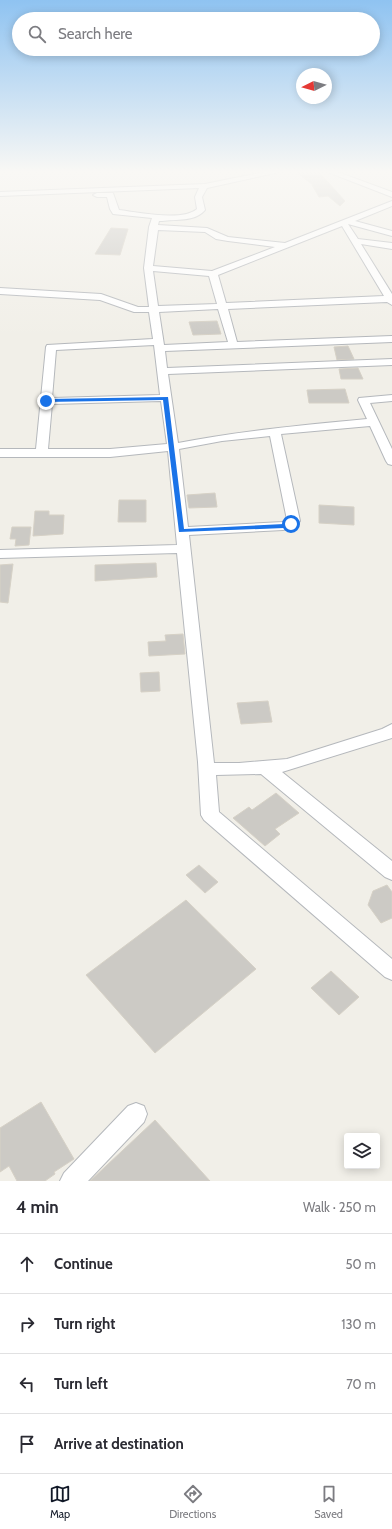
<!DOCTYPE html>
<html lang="en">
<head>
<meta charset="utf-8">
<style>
  :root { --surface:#fff; --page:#f7f7f7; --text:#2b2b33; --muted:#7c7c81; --line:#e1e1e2; --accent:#111827 }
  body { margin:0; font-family:Cabin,sans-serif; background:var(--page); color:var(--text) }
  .controls { position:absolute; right:12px; bottom:12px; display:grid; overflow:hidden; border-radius:4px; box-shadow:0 2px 10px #0003 }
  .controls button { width:36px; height:36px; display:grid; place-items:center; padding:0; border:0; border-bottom:1px solid var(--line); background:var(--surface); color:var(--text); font:20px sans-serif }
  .compass { position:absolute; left:296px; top:68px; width:36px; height:36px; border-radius:50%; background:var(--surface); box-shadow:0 2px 10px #0003; rotate:265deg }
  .stop { position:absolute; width:12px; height:12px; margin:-9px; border:3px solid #1a73e8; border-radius:50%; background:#fff }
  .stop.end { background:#1a73e8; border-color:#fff; box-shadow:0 1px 4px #0008 }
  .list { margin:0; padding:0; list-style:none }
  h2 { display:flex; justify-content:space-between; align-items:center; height:52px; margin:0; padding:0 16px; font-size:17px }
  h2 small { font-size:13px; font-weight:400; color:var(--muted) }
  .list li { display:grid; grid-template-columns:26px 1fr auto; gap:12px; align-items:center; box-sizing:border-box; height:60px; padding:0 16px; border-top:1px solid var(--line) }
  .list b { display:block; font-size:15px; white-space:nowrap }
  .list em { font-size:13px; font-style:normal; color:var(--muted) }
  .icon { flex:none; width:22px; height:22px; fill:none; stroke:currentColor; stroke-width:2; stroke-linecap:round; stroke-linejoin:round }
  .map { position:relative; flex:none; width:392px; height:1181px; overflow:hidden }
  .search { position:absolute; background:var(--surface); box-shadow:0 2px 10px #0003; left:12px; right:12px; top:12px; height:44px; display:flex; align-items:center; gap:10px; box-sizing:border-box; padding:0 14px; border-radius:22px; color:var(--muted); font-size:15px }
  .sheet { height:292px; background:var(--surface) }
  nav { display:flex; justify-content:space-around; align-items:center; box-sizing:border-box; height:56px; border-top:1px solid var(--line); background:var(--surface); font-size:11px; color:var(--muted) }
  nav a { display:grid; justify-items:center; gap:2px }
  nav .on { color:var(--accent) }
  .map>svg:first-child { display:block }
</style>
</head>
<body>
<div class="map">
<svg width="392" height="1181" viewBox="0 0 392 1181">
  <rect width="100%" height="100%" fill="#f1efe8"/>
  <path fill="#cccac5" stroke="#d6d1c6" d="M295 171H318L345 201 340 206 328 196 319 197 312 185H313Z
    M111 228 128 229 120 255 95 254Z
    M217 321 221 334 193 335 189 322Z
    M348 346 354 359 337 360 334 347Z
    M358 368 363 379H341L339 369Z
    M345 389 349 403H309L307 390Z
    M215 493 217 507 189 508 187 495Z
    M119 500H146V522H118Z
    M319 505 354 507V525L319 523Z
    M35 511H49V515H64L63 534 33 536Z
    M12 527H31L29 545 15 546 16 539H10Z
    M156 563 157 577 95 581V565Z
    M13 564 8 603 0 602V565Z
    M183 634 185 654 149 656 148 642 166 641 165 635Z
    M159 672 160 691 141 692 140 673Z
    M268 701 272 722 241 724 237 703Z
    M276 793 299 813 275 829 280 834 265 846 233 818 249 807 252 810Z
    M199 865 218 882 205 893 186 875Z
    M387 885 392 892V918L381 923 368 905 373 891Z
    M186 900 256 969 155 1053 86 975Z
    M331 971 359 997 339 1015 311 988Z
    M41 1102 74 1159 54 1172 55 1174 45 1181H17L9 1166 0 1172V1128Z
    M155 1120 210 1181H90Z"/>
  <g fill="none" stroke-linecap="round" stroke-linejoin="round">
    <defs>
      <path id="minor" d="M269 171H284L207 188 202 197 205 210C195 222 176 219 162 221H159L158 225 207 228 228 237 285 243 392 201V206L355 221 392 231V236L348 224 358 239 392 243V249L361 244 392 294V305L387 302 228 309 237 342 392 336V342L165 351 167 368 392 359V365L168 374 178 443C241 431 303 425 367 419L358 400 359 398 392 395V401L370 403 392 449V465L388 464 386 461 370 426 281 434 300 521C296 528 290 528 283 530L189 535 214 763H239L287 759 382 729 392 724V738L282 772 392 861V880L385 877 261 774 216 775 219 812 392 959V980L385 977 204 820 201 815 198 762 177 553 0 558V550L177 545 168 451 110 457H0V449H36L46 347 47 345 153 339 149 312H134L100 300 0 294V288L101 294 138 307H149L144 268 149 227 152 218 113 214 110 209 107 197H97L93 195 97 193H113L119 210C137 212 182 222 197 209L195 197 199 188 0 196V192L205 184ZM342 226 384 296 226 303 218 275ZM158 230 205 232 216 239 228 241 275 247 212 271 153 266ZM153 271 209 276 217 304 158 306ZM218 309 228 342 164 345 159 312ZM154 345 160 395 52 398 56 350ZM161 401 167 444 110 449H48L52 404ZM270 436 287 520 283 522 188 527 179 449 222 441Z
        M325 171H335L392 192V197Z
        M136 1103 144 1106 147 1114 144 1122 88 1181H60L64 1173 128 1106Z"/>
    </defs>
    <use href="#minor" stroke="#b5b8bc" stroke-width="2"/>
    <use href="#minor" fill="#fff" fill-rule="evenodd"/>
  </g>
  <linearGradient id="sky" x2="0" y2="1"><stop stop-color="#8fc3f1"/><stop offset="0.51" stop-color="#f9f8f5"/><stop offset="1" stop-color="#f9f8f5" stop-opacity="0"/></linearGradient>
  <rect width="392" height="337" fill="url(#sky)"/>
  <path fill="#1a73e8" d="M168 397 184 529 284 524 291 522 294 524 293 525 284 528 179 532 163 400 46 402 44 401 46 399Z"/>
</svg>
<div class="controls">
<button><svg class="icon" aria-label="layers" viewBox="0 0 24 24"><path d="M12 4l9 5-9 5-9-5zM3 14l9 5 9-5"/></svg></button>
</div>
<svg class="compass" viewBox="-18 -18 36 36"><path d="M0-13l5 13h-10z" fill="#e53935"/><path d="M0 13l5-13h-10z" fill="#7c7c81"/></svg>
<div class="stop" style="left:291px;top:524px"></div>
<div class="stop end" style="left:46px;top:401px"></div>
<div class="search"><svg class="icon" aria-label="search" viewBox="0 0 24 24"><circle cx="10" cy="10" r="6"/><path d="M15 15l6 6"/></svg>Search here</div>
</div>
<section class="sheet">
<h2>4 min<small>Walk · 250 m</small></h2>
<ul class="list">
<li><svg class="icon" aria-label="ahead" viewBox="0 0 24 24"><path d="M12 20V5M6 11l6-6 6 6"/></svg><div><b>Continue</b></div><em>50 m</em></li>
<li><svg class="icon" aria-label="right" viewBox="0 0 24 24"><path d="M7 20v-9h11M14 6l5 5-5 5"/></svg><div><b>Turn right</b></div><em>130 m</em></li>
<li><svg class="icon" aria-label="left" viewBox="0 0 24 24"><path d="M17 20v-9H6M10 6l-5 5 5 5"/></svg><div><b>Turn left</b></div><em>70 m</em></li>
<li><svg class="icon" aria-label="arrive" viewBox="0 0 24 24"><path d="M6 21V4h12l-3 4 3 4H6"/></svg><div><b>Arrive at destination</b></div></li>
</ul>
</section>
<nav>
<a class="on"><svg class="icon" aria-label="map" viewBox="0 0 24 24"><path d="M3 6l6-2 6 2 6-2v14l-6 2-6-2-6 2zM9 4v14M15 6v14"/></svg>Map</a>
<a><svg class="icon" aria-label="directions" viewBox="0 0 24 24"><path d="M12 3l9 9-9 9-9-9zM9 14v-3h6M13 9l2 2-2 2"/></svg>Directions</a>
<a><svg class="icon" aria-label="saved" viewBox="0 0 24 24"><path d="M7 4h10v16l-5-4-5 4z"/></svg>Saved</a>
</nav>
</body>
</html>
